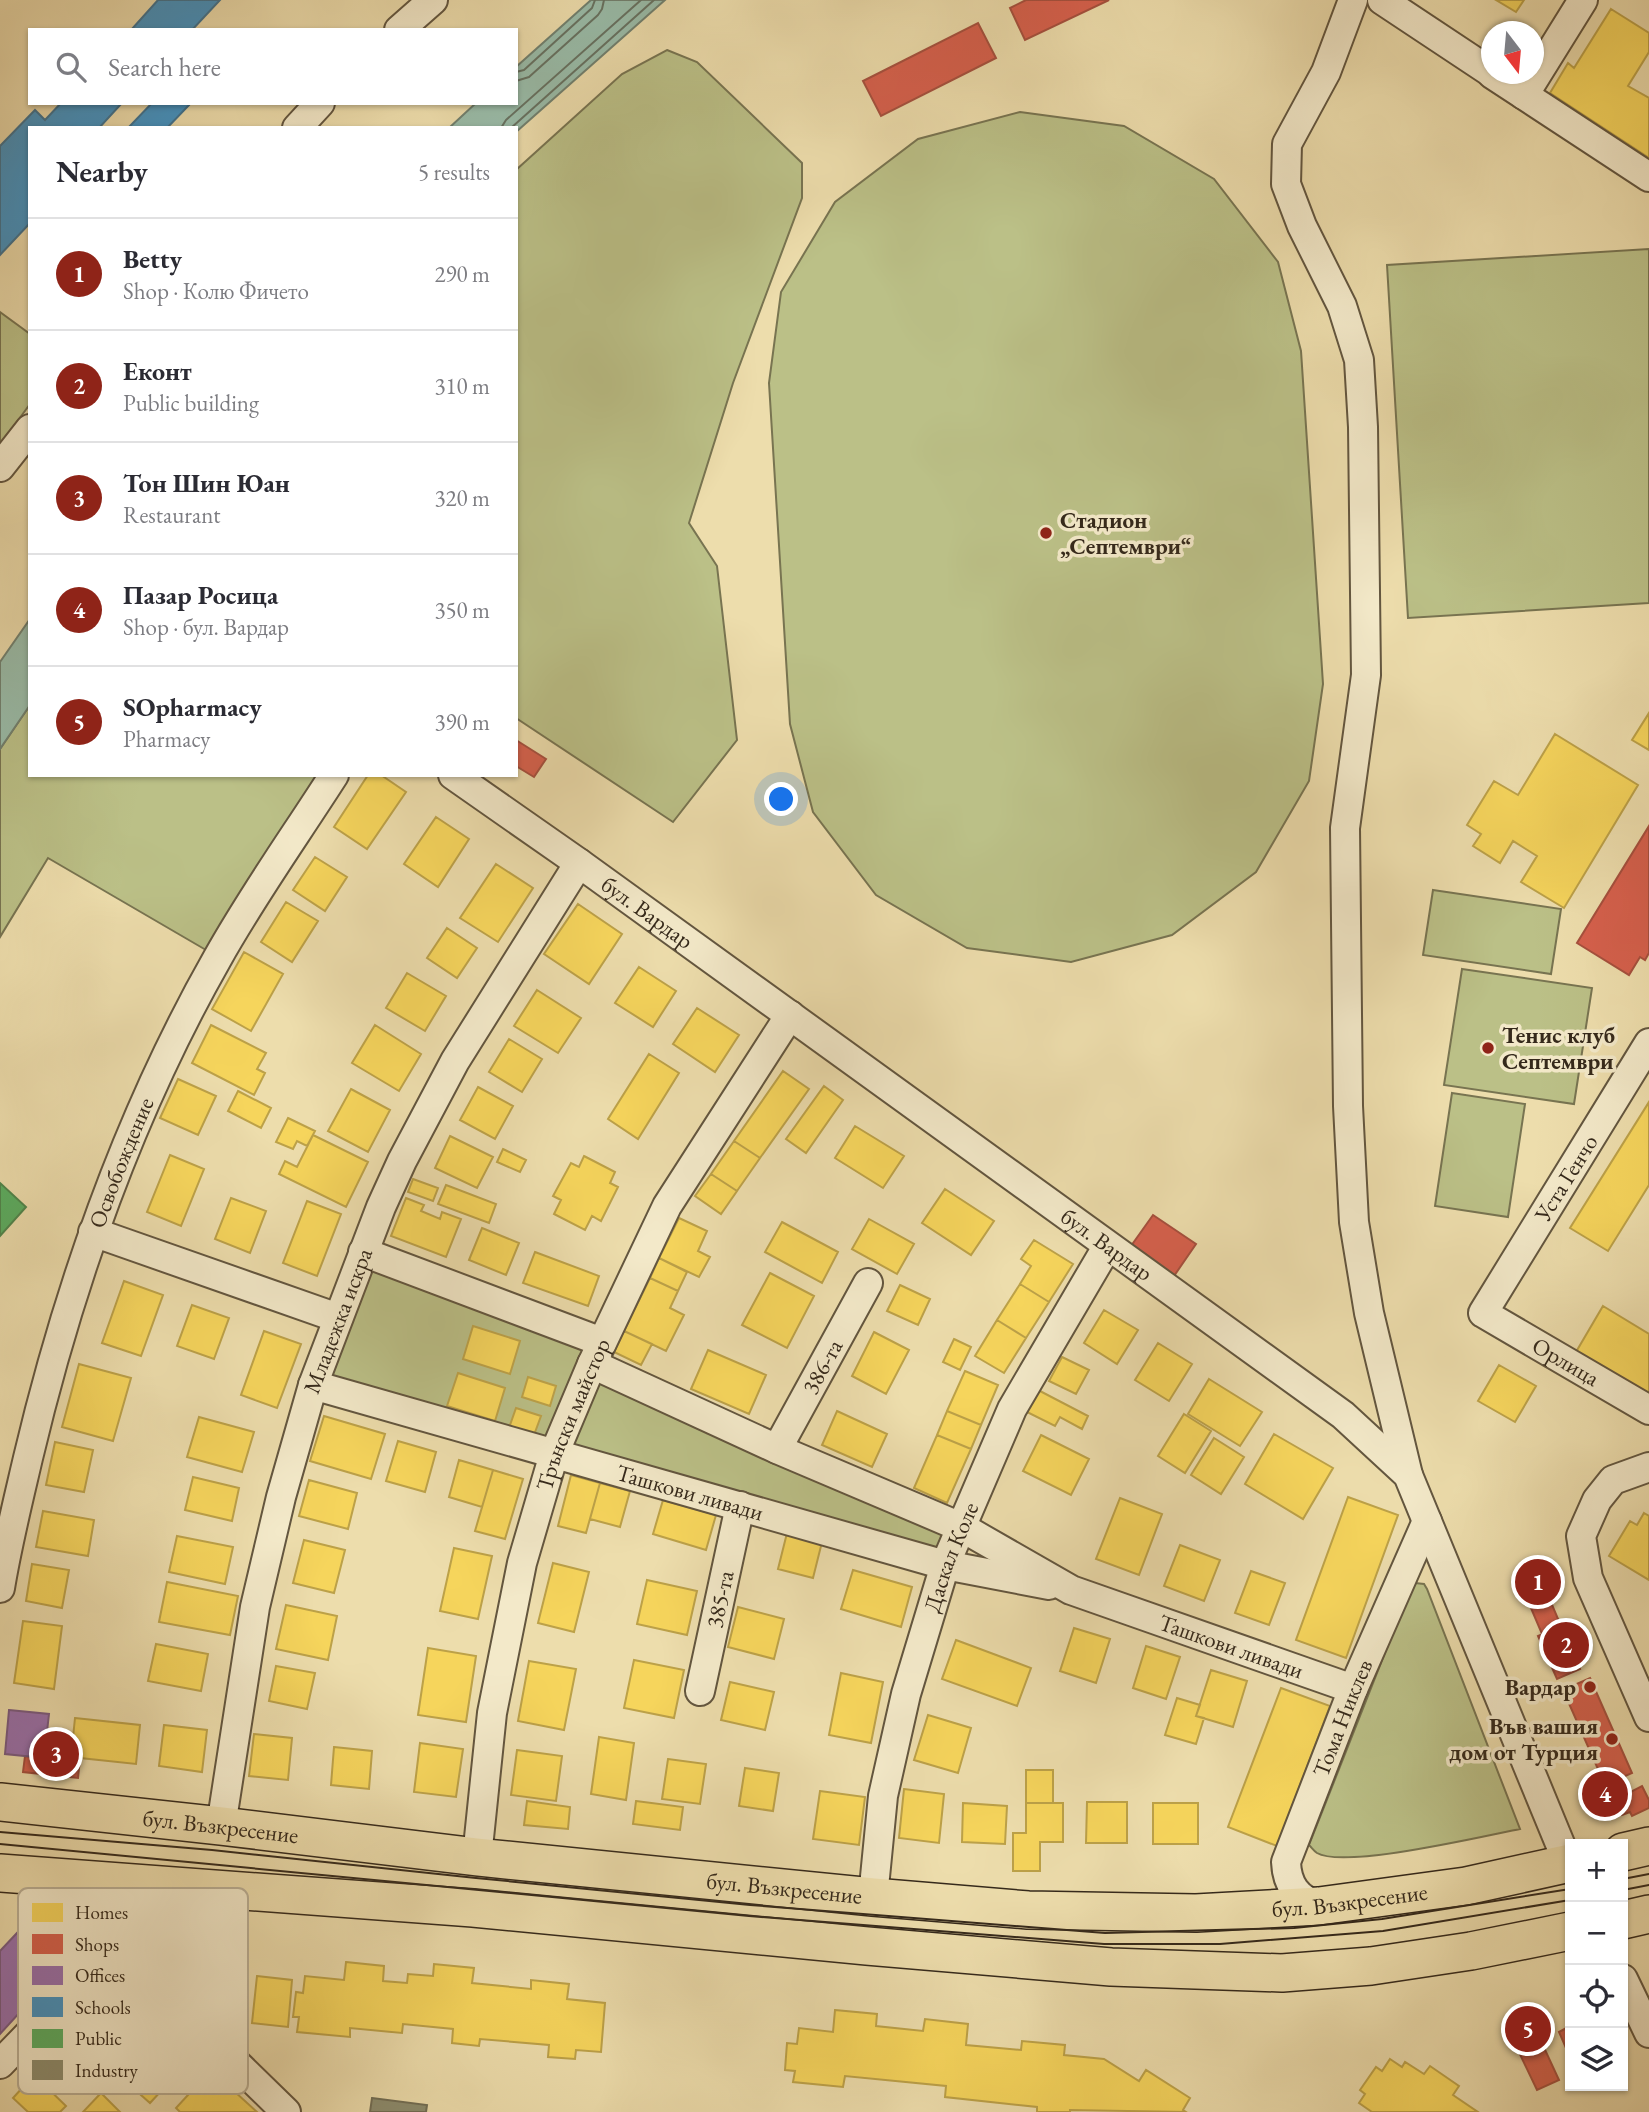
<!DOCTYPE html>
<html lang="en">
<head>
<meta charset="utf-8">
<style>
  :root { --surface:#fff; --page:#f2f2f3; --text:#2b2b33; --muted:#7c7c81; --line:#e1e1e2; --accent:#8f2418 }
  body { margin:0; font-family:"EB Garamond",serif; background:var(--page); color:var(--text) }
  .controls { position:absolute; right:21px; bottom:21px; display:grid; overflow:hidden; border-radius:0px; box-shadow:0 2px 5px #0004 }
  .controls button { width:63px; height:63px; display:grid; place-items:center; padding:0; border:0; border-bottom:2px solid var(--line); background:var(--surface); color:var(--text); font:35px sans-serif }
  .compass { position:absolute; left:1481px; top:21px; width:63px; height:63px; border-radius:50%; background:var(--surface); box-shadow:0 2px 5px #0004; rotate:164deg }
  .you { position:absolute; left:782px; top:800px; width:24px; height:24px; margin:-18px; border:5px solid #fff; border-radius:50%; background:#1a73e8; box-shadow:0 0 0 10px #1a73e833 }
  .badge { display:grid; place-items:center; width:46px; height:46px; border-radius:50%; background:var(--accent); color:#fff; font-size:23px; font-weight:700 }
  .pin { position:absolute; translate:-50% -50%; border:4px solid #fff; box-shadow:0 2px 7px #0006 }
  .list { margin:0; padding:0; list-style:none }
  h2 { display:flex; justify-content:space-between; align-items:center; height:91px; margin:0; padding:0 28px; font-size:30px }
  h2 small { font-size:23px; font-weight:400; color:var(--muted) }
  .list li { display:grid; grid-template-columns:46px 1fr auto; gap:21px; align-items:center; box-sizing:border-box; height:112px; padding:0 28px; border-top:2px solid var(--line) }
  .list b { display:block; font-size:26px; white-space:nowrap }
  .list p { margin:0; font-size:23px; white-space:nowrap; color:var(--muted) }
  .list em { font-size:23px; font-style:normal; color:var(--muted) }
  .icon { flex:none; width:38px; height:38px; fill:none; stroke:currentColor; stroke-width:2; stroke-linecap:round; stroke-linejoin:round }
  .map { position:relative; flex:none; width:1649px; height:2112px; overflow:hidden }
  .search { position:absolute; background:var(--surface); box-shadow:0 2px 5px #0004; left:28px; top:28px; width:490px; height:77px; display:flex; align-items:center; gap:18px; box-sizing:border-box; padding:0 24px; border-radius:0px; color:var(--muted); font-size:26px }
  .panel { position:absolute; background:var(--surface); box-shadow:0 2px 5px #0004; left:28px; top:126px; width:490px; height:651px; border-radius:0px }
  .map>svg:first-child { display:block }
</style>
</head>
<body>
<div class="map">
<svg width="1649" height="2112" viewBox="0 0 1649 2112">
  <rect width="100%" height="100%" fill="#edddac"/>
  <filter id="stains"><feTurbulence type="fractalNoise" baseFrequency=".00286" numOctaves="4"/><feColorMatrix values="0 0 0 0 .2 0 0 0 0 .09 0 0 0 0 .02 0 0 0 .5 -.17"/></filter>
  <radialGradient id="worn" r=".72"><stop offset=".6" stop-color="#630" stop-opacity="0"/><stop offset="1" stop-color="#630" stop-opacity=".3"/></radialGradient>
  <path fill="#bbc087" stroke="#787451" stroke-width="2" d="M667 50 697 62 802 163V198L733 383 689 523 717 566 737 740 673 822 516 718V170L622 74Z
    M1020 112 1124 126 1214 179 1278 262 1301 351 1323 684 1309 781 1256 872 1172 935 1071 962 967 948 876 895 813 812 790 724 769 383 781 292 835 202 918 139Z
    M1649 249V603L1408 618 1387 265Z
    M0 312 30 334V404L0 445Z
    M30 705V775H325L218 957 48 858 0 937V749Z
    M1433 890 1561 909 1551 974 1423 955Z
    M1462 969 1592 988 1574 1104 1444 1085Z
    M1452 1093 1525 1104 1508 1217 1435 1206Z
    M363 1252 602 1342 554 1454 313 1385Z
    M595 1368 958 1529 942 1561 558 1451Z
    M1415 1583 1424 1584 1427 1589 1520 1829C1484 1836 1344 1869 1317 1853 1314 1851 1312 1848 1309 1845L1411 1587Z"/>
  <path fill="#99bca9" stroke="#718170" stroke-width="2" d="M591 0H665L516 132V128H449L476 103H516V67Z
    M30 619V705L0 749V662Z"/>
  <path fill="#f6d55c" stroke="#bca148" stroke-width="2" d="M1496 0H1524L1516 12Z
    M1611 9 1649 33V52L1628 86 1649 98V158L1550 93 1568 63 1574 68Z
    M1649 713V750L1632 740Z
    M1555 734 1638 785 1564 908 1521 882 1537 856 1513 841 1500 863 1473 846 1481 834 1467 825 1494 781 1518 795Z
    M368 775H381L406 792 367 849 334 827Z
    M436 817 469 839 438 887 404 864Z
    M315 857 347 877 325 911 293 890Z
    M496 864 533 888 498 942 460 918Z
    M286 902 318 921 292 962 261 942Z
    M578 904 622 934 589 984 544 954Z
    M447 928 477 948 457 978 427 958Z
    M244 952 283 974 251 1031 212 1009Z
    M639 967 676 991 653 1027 615 1003Z
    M407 973 446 996 425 1031 386 1008Z
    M537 990 581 1018 558 1053 514 1026Z
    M697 1008 739 1035 715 1072 673 1044Z
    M211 1025 266 1053 257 1069 265 1073 254 1095 192 1063Z
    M375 1025 421 1054 399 1091 352 1063Z
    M509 1039 542 1059 522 1092 489 1072Z
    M649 1054 679 1073 638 1139 608 1119Z
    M783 1071 809 1089 760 1158 734 1141Z
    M178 1079 216 1096 198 1135 160 1118Z
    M824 1086 843 1100 806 1153 786 1139Z
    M478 1087 513 1106 495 1139 460 1120Z
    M351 1089 390 1110 368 1152 328 1131Z
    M238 1091 271 1108 261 1128 228 1111Z
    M1649 1102V1185L1608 1251 1570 1228Z
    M288 1118 315 1131 307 1146 297 1141 293 1149 276 1142Z
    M855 1126 904 1156 883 1188 835 1158Z
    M313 1135 368 1162 346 1207 279 1174 285 1161 297 1167Z
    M450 1136 493 1157 477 1188 435 1168Z
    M734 1141 760 1158 737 1191 711 1174Z
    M503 1149 526 1160 520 1172 497 1162Z
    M170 1155 204 1169 181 1226 147 1212Z
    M584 1156 615 1172 610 1183 618 1187 601 1221 592 1216 585 1230 554 1214 561 1200 553 1196 571 1163 579 1167Z
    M711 1174 737 1191 721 1214 695 1196Z
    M413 1179 438 1188 433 1201 408 1192Z
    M446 1185 496 1204 489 1223 438 1204Z
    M945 1189 994 1221 971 1255 922 1223Z
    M231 1198 266 1211 250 1253 215 1239Z
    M406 1198 424 1205 421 1211 440 1219 442 1212 461 1219 446 1257 391 1236Z
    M307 1201 341 1214 317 1276 283 1263Z
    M679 1218 707 1231 698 1251 710 1257 699 1277 659 1258Z
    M869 1219 914 1244 897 1274 852 1249Z
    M782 1222 838 1252 822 1283 765 1252Z
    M482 1228 519 1243 506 1275 469 1260Z
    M1034 1240 1073 1264 1049 1302 1020 1284 1031 1266 1021 1259Z
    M535 1252 599 1276 588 1306 523 1283Z
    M659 1258 687 1272 678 1291 650 1278Z
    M770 1273 814 1296 787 1348 742 1325Z
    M650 1278 678 1291 670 1308 684 1315 666 1351 624 1331Z
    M124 1281 163 1295 141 1356 102 1343Z
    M1020 1284 1049 1302 1026 1338 997 1320Z
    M900 1285 930 1299 918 1325 887 1311Z
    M192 1305 229 1318 214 1359 177 1346Z
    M1603 1306 1649 1334V1397L1576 1352Z
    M1104 1310 1138 1330 1117 1364 1084 1343Z
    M997 1320 1026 1338 1004 1373 975 1356Z
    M473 1326 520 1341 510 1374 463 1359Z
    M264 1331 301 1344 277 1408 241 1395Z
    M624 1331 652 1344 641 1365 614 1352Z
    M874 1332 909 1350 886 1394 852 1376Z
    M954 1339 971 1347 960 1370 943 1362Z
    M1158 1343 1192 1364 1169 1401 1135 1380Z
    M708 1350 766 1375 749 1414 691 1389Z
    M1062 1357 1089 1370 1076 1394 1049 1381Z
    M79 1364 131 1378 113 1441 62 1427Z
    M1499 1365 1536 1386 1515 1422 1478 1401Z
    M965 1371 998 1385 981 1425 947 1411Z
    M458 1373 505 1388 495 1421 447 1406Z
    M528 1377 556 1386 550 1406 522 1397Z
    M1209 1379 1262 1412 1240 1446 1188 1414Z
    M1038 1390 1088 1416 1082 1429 1060 1417 1055 1426 1027 1412Z
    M516 1408 541 1416 534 1435 509 1428Z
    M837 1411 887 1434 872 1467 822 1445Z
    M947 1411 981 1425 971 1449 937 1435Z
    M1184 1414 1211 1431 1185 1473 1158 1456Z
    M324 1416 385 1434 371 1479 310 1461Z
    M199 1417 254 1432 242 1472 187 1457Z
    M1274 1434 1333 1468 1303 1519 1245 1484Z
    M937 1435 971 1449 947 1503 914 1488Z
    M1041 1435 1089 1459 1071 1495 1023 1471Z
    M1214 1438 1244 1457 1221 1494 1191 1475Z
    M398 1441 436 1452 425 1492 386 1481Z
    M55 1442 93 1450 84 1492 46 1485Z
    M459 1460 493 1470 482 1507 449 1497Z
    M493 1470 523 1479 505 1539 475 1531Z
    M571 1475 600 1483 586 1533 558 1526Z
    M193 1477 239 1488 232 1521 185 1510Z
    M309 1480 357 1493 348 1529 299 1516Z
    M600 1483 630 1491 620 1527 590 1519Z
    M1348 1497 1398 1515 1346 1658 1296 1640Z
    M1120 1498 1162 1514 1139 1575 1096 1559Z
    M663 1500 716 1515 706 1550 653 1534Z
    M43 1511 94 1520 88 1556 36 1547Z
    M1644 1513 1649 1516V1580L1609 1556 1630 1521 1637 1525Z
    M787 1533 822 1542 813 1578 778 1569Z
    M177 1536 233 1547 225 1584 169 1572Z
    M304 1540 345 1550 334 1593 293 1583Z
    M1180 1545 1220 1560 1204 1601 1164 1586Z
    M454 1548 492 1556 478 1619 440 1611Z
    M553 1563 589 1572 574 1632 538 1623Z
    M32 1564 69 1570 62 1608 26 1601Z
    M853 1570 912 1587 901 1627 841 1609Z
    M1251 1571 1285 1583 1269 1625 1235 1613Z
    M647 1580 697 1591 687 1635 637 1624Z
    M167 1582 238 1596 230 1635 159 1622Z
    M286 1605 337 1616 328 1660 276 1649Z
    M738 1607 784 1619 774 1659 728 1647Z
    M23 1621 62 1626 54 1689 14 1683Z
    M1074 1628 1110 1639 1096 1683 1060 1671Z
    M956 1640 1031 1668 1017 1706 942 1679Z
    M156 1644 208 1654 201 1691 148 1681Z
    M1146 1646 1180 1657 1166 1699 1133 1688Z
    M428 1648 476 1656 466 1722 418 1715Z
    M634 1660 684 1670 674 1718 624 1708Z
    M529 1661 576 1669 564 1730 518 1721Z
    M276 1666 315 1673 307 1709 269 1701Z
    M1211 1670 1247 1681 1233 1727 1196 1716Z
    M841 1673 883 1682 871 1743 829 1735Z
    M730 1682 774 1692 765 1730 721 1720Z
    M1281 1688 1330 1706 1277 1846 1228 1827Z
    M1177 1698 1200 1705 1196 1716 1204 1718 1196 1744 1165 1735Z
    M928 1715 971 1728 958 1773 914 1760Z
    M75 1718 140 1725 136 1764 71 1757Z
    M164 1725 207 1730 202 1772 159 1766Z
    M254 1734 292 1738 288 1780 249 1776Z
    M599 1737 634 1743 626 1800 591 1794Z
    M420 1743 463 1749 456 1797 414 1792Z
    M334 1747 372 1751 369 1789 331 1785Z
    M517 1750 562 1756 556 1801 511 1795Z
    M668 1759 706 1764 700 1804 662 1799Z
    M745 1768 779 1773 773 1811 739 1806Z
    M1026 1770H1053V1803H1026Z
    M904 1789 944 1794 939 1843 899 1838Z
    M820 1791 865 1797 859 1845 813 1839Z
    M527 1801 570 1807 568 1829 524 1825Z
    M636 1801 683 1807 680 1830 633 1824Z
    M1087 1802H1127V1843H1086Z
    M963 1803 1007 1806 1005 1844 962 1842Z
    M1026 1803H1063V1842H1040V1871H1013V1833H1026Z
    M1153 1803H1198V1844H1153Z
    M346 1962 384 1966 383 1981 407 1983 408 1974 433 1976 434 1964 474 1968 472 1983 531 1989V1980L569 1984 567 1999 605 2003 601 2052 576 2050 575 2059 548 2057 549 2045 480 2039 479 2046 452 2043 453 2029 403 2024 402 2033 350 2028V2037L297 2032 299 2017H293L296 1992 303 1993 305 1976 344 1980Z
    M257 1976 292 1980 288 2027 252 2023Z
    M835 2010 877 2014 876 2026 923 2031 925 2019 968 2024 966 2045 1021 2050 1022 2041 1065 2045 1064 2055 1104 2059 1139 2081 1146 2070 1190 2098 1183 2110 1186 2112 1070 2110V2112H1037V2107L945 2097 946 2086 845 2076 843 2087 793 2082 795 2071 785 2070 787 2043 797 2044 799 2028 833 2032Z
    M159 2040 186 2064 150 2103 124 2080Z
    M1390 2059 1402 2067 1405 2062 1424 2074 1430 2066 1459 2086 1453 2095 1478 2112H1372L1359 2103 1365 2094 1360 2090 1376 2067 1382 2071Z
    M211 2070 257 2112H180L176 2108Z
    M34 2075 66 2106 60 2112H28L13 2098Z
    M101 2093 120 2112H83Z"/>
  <path fill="#d6604d" stroke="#a6503e" stroke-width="2" d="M1026 0H1109L1025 40 1010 8Z
    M978 23 996 58 881 116 863 81Z
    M516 740 546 759 534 777 516 766Z
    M1649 826V953L1645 960 1640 957 1629 975 1577 943Z
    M1153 1215 1196 1244 1174 1276 1131 1246Z
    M1539 1565 1547 1585 1523 1594 1515 1575Z
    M1544 1586 1561 1626 1542 1634 1525 1594Z
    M1561 1626 1580 1669 1557 1679 1538 1636Z
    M1590 1678 1632 1773 1605 1785 1563 1690Z
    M46 1737 73 1739 71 1757 80 1759 78 1778 23 1772 25 1756 44 1758Z
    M1642 1786 1649 1800V1808L1632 1816 1630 1812 1622 1815 1615 1800Z
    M1528 2013 1559 2080 1537 2090 1505 2023Z
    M1570 2026V2057L1559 2032Z"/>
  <path fill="#9970ab" stroke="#7b5b80" stroke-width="2" d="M9 1710 49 1714 44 1758 5 1754Z
    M33 1916 74 1953 0 2034V1951Z"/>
  <path fill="#4393c3" stroke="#3f7391" stroke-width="2" d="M158 0H220L192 30H131Z
    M61 103H122L99 128H30V223L0 255V146L35 110 45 120Z
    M152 103H191L167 128H128Z"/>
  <path fill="#5aae61" stroke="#4f864c" stroke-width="2" d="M0 1183 26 1207 0 1236Z"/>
  <path fill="#8c8c6e" stroke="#726e55" stroke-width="2" d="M372 2098 427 2105 426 2112H370Z"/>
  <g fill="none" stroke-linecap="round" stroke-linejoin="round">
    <path stroke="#677262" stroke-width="2" d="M516 72 524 70 592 8 595 0
      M516 81 529 77 598 15 602 9 604 0
      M501 128 506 120 641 0
      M511 128 654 0"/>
    <defs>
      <g id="minor">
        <path d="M1353 0 1326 72 1287 144 1286 184 1302 226 1342 306 1359 360 1363 427 1366 675 1345 828 1348 1106 1354 1222 1369 1313 1408 1475"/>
        <path d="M1382 0 1492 73"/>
        <path d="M399 30 433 0"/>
        <path d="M1492 74 1649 177"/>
        <path d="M1524 95 1583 0"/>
        <path d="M297 128 320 103"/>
        <path d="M0 467 30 429"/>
        <path id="s1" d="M453 775 579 863 1343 1415 1408 1475 1570 1868"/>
        <path id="s2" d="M1649 1043 1483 1313 1649 1410"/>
        <path d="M93 1232 338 1318"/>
        <path d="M363 1252 602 1342"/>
        <path id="s3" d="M592 1364 777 1449 963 1528 1071 1590 1353 1689"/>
        <path id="s4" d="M313 1385 945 1565 1049 1585"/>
        <path id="s5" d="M777 1449 868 1283"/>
        <path d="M1649 1467 1613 1480 1597 1500 1581 1536 1588 1578 1649 1717"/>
        <path id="s6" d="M0 1588C7 1545 18 1501 28 1458 69 1285 129 1114 217 959 252 896 295 836 334 775"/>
        <path id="s7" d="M700 1691 740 1506"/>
        <path id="s8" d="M221 1826 255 1607 281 1497 313 1385 381 1207 402 1161 455 1061 579 863"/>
        <path id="s9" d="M477 1857 492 1713 522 1563 554 1454 592 1364 667 1206 790 1015"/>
        <path d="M110 1880C109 1902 106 1923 115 1945L286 2112"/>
        <path id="s10" d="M873 1897 883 1796 906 1694 945 1565 1012 1409 1107 1247"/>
        <path id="s11" d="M1319 1906C1297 1899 1287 1885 1286 1862L1353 1689 1427 1521"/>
        <path d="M1623 1979 1649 2033"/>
        <path d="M0 2064 115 1945"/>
      </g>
      <g id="major">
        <path id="s12" d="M0 1802 221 1826 477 1857 873 1897 1028 1910 1196 1913 1319 1906 1466 1886 1570 1863"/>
        <path d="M1623 1852 1649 1846"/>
        <path d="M0 1873 473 1908 867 1946 1111 1967 1282 1973 1371 1966 1471 1951 1570 1931"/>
        <path d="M1623 1920 1649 1914"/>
      </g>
    </defs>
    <use href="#minor" stroke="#63563f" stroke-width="32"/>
    <use href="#major" stroke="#35291b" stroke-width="40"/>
    <use href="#minor" stroke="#f3e9c9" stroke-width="28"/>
    <use href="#major" stroke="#edddac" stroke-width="37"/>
    <path stroke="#35291b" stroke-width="2" d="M0 1832 212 1850 476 1878 750 1905 1105 1933 1294 1928 1382 1919 1570 1889
      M0 1844 749 1916 1104 1944H1220L1383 1931 1570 1900
      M1623 1879 1649 1874
      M1623 1890 1649 1885"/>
  </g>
  <g fill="#8f2418" stroke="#f3e9c9" stroke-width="2.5">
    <circle cx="1046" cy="533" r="7"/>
    <circle cx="1488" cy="1048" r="7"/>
    <circle cx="1590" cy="1687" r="7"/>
    <circle cx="1612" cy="1739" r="7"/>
  </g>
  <g text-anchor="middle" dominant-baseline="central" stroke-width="7" stroke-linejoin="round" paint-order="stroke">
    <g font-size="23" font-weight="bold" fill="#35291b" stroke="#f3e9c9" text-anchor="start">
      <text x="1060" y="520">Стадион<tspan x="1060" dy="26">„Септември“</tspan></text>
      <text x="1502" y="1035">Тенис клуб<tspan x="1502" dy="26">Септември</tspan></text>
      <text x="1576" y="1687" text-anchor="end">Вардар</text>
      <text x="1598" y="1726" text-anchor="end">Във вашия<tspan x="1598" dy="26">дом от Турция</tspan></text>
    </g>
    <g font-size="23" fill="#35291b" stroke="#f3e9c9">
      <text stroke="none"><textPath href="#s1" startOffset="238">бул. Вардар</textPath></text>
      <text stroke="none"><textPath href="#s6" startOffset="443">Освобождение</textPath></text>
      <text transform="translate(1566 1178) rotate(-58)">Уста Генчо</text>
      <text stroke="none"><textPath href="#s1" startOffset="805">бул. Вардар</textPath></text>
      <text stroke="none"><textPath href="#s8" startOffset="520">Младежка искра</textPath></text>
      <text stroke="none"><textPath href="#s2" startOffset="413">Орлица</textPath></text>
      <text stroke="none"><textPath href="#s5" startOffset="94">386-та</textPath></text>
      <text stroke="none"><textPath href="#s9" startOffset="455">Трънски майстор</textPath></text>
      <text stroke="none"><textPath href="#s4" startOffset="392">Ташкови ливади</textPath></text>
      <text stroke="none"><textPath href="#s10" startOffset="350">Даскал Коле</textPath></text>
      <text stroke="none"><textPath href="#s7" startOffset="94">385-та</textPath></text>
      <text stroke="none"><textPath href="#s3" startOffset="700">Ташкови ливади</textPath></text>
      <text stroke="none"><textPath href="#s11" startOffset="214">Тома Никлев</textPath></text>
      <text stroke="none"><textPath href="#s12" startOffset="222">бул. Възкресение</textPath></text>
      <text stroke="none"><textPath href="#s12" startOffset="789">бул. Възкресение</textPath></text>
      <text stroke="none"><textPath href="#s12" startOffset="1356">бул. Възкресение</textPath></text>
    </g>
  </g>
  <rect x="18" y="1888" width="230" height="206" rx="10" fill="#f3e9c9" stroke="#baaf95" stroke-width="2"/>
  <rect x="32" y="1903" width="31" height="19" fill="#f6d55c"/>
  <rect x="32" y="1934" width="31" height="20" fill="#d6604d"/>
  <rect x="32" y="1966" width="31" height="19" fill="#9970ab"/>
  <rect x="32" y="1997" width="31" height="20" fill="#4393c3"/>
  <rect x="32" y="2029" width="31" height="19" fill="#5aae61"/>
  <rect x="32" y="2060" width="31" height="20" fill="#8c8c6e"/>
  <g font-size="19" fill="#35291b">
    <text x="75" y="1919">Homes</text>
    <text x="75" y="1951">Shops</text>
    <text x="75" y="1982">Offices</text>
    <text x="75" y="2014">Schools</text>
    <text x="75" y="2045">Public</text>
    <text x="75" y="2077">Industry</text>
  </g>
  <rect width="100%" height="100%" filter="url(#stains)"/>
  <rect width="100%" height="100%" fill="url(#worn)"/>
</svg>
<div class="controls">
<button>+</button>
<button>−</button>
<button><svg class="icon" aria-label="locate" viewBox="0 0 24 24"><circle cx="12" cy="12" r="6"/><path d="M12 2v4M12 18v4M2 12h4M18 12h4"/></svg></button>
<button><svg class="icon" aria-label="layers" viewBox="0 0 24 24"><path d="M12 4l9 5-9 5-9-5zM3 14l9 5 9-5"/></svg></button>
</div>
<svg class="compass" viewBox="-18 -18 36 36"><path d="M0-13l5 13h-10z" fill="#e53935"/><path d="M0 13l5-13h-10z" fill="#7c7c81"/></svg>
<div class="you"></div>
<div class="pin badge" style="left:1538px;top:1582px">1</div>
<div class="pin badge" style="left:1566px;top:1645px">2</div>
<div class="pin badge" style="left:56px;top:1754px">3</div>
<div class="pin badge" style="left:1605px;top:1794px">4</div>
<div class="pin badge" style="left:1528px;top:2029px">5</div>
<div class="search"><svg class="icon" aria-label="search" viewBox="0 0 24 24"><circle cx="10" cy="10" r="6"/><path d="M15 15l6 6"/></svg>Search here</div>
<section class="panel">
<h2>Nearby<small>5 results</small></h2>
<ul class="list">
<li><span class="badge">1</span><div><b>Betty</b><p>Shop · Колю Фичето</p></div><em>290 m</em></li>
<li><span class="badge">2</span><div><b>Еконт</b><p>Public building</p></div><em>310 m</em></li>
<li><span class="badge">3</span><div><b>Тон Шин Юан</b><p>Restaurant</p></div><em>320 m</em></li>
<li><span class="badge">4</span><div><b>Пазар Росица</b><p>Shop · бул. Вардар</p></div><em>350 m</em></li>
<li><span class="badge">5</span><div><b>SOpharmacy</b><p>Pharmacy</p></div><em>390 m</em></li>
</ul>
</section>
</div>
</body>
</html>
